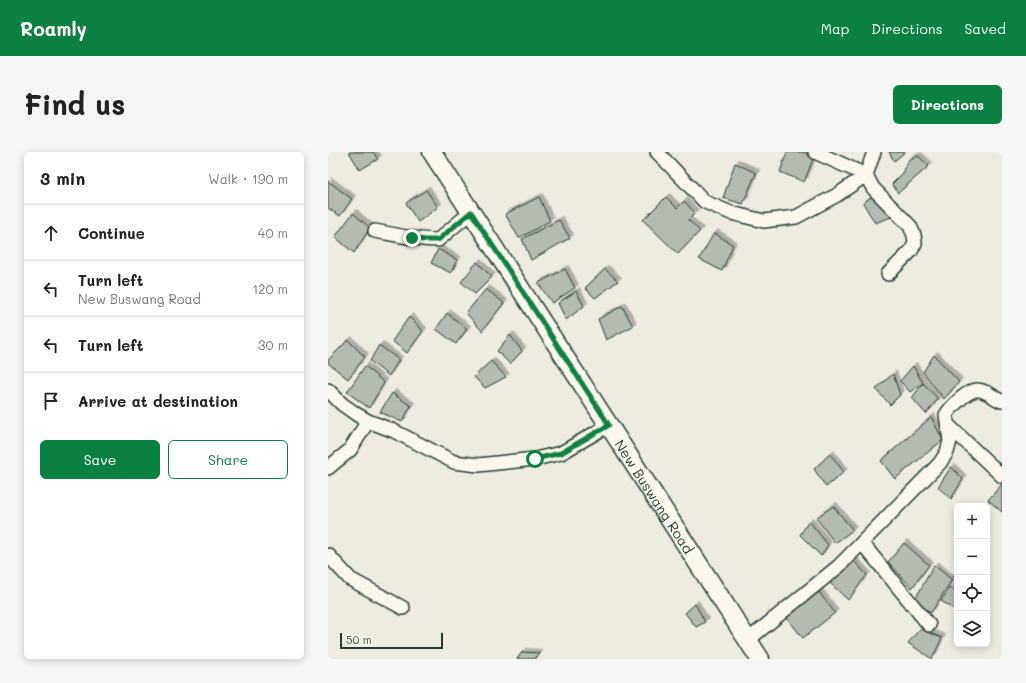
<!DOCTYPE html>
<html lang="en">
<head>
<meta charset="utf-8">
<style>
  :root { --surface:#fff; --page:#f6f6f6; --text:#222; --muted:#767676; --line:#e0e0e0; --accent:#0b8043 }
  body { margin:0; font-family:Mali,sans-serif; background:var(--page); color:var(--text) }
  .controls { position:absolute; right:12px; bottom:12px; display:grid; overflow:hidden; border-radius:6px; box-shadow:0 2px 10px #0003 }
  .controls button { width:36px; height:36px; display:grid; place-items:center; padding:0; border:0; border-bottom:1px solid var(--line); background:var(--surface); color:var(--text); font:20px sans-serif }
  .scale { position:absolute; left:12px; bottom:10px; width:103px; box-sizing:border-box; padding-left:4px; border:2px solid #1f3d34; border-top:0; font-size:11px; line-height:14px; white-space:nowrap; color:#1f3d34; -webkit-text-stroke:3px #fbf7ec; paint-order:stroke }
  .stop { position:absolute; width:12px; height:12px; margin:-9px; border:3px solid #0b8043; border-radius:50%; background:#fff }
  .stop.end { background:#0b8043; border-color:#fff; box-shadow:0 1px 4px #0008 }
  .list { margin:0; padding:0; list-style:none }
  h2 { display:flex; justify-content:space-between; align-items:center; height:52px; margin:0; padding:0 16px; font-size:17px }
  h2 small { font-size:13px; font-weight:400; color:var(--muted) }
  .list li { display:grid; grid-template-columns:26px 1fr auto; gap:12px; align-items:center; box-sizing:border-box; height:56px; padding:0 16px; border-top:1px solid var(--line) }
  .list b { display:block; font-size:15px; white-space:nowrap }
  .list p { margin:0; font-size:13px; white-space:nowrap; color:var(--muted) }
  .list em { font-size:13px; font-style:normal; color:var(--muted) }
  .actions { display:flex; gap:8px; padding:12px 16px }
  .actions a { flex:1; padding:9px 0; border:1px solid var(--accent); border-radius:6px; text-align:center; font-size:14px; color:var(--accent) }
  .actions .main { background:var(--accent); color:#fff }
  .icon { flex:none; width:22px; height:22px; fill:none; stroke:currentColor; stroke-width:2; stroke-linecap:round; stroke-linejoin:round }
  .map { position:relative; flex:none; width:674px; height:507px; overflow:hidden; border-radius:6px }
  header { display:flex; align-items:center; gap:24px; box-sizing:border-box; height:56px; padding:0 20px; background:var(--accent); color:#fff }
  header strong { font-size:19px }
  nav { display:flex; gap:22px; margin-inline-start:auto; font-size:14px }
  .intro { display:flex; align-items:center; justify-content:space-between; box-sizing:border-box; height:96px; padding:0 24px }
  h1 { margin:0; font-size:28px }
  .button { padding:10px 18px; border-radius:6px; background:var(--accent); color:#fff; font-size:14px; font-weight:700 }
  main { display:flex; gap:24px; padding:0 24px }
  aside { flex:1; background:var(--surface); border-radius:6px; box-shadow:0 2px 10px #0003 }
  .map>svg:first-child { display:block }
</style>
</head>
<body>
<header>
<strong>Roamly</strong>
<nav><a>Map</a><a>Directions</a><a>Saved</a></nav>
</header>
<div class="intro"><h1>Find us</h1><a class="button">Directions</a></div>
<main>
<aside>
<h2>3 min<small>Walk · 190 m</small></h2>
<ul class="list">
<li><svg class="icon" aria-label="ahead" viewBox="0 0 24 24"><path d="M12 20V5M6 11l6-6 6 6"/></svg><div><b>Continue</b></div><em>40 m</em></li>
<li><svg class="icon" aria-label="left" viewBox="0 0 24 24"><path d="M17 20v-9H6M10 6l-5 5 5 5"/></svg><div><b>Turn left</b><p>New Buswang Road</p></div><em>120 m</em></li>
<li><svg class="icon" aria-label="left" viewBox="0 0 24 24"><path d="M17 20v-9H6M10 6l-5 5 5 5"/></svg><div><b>Turn left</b></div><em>30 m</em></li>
<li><svg class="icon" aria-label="arrive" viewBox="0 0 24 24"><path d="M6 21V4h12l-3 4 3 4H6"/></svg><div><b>Arrive at destination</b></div></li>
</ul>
<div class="actions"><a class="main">Save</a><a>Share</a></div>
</aside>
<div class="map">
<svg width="674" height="507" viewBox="0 0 674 507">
  <defs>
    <filter id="shadow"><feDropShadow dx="3.5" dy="-3.5" stdDeviation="0" flood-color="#0004"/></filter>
  </defs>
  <rect width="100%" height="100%" fill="#eeece1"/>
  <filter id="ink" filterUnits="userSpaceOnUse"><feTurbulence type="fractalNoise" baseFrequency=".025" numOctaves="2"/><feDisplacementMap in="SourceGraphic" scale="8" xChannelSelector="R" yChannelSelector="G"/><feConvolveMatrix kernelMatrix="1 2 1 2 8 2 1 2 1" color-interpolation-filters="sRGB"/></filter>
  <g filter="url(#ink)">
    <path fill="#b4bbb0" stroke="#1f3d34" filter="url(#shadow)" d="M21 0H45L50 7 32 18Z
      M459 0H475L486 5 476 30 452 20Z
      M561 0H577L566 9Z
      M590 4 601 14 570 41 564 32 575 21 581 7Z
      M407 11 428 21 415 52 395 46Z
      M0 29 24 47 12 64 0 56Z
      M98 38 110 55 90 70 78 51Z
      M546 43 566 64 547 71 535 51Z
      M211 45 222 69 191 86 177 62Z
      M338 45 349 56 356 49 367 61 360 68 372 79 350 102 315 68Z
      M25 61 42 76 26 101 7 85Z
      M231 68 242 86 203 108 194 87Z
      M386 81 405 93 394 119 371 107Z
      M110 97 129 108 123 121 103 111Z
      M149 110 164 125 147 142 133 130Z
      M237 117 247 136 224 151 210 131Z
      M277 117 290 129 267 146 257 136Z
      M158 137 176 151 154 179 138 161Z
      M248 139 256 154 238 168 230 151Z
      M294 154 305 174 278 188 270 167Z
      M119 161 139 177 128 192 108 177Z
      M81 165 95 179 79 201 64 189Z
      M182 183 194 199 182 212 169 199Z
      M20 188 37 205 20 227 0 211V208Z
      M51 193 71 208 61 224 42 209Z
      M606 203 631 230 616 247 595 220Z
      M163 209 178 225 157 236 146 225Z
      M37 214 56 231 41 256 19 240Z
      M585 214 595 231 582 240 572 229Z
      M565 222 572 243 562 253 548 237Z
      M595 231 610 247 598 262 584 246Z
      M64 241 83 254 74 270 52 260Z
      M603 265 615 288 567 327 553 309Z
      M502 302 516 320 498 335 486 317Z
      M623 315 635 327 623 347 610 335Z
      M674 332V360L660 348Z
      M505 354 525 378 507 391 488 366Z
      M481 369 500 393 493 404 472 383Z
      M576 391 601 413 584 436 560 410Z
      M523 406 539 423 520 448 501 430Z
      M606 413 624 428 603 461 586 449Z
      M629 418V432L624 428Z
      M487 435 507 461 475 486 455 461Z
      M622 435 629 440V459L613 449Z
      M367 452 377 470 368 475 357 461Z
      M592 477 614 486 604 507 580 491Z
      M194 500 211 501 207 507H189Z"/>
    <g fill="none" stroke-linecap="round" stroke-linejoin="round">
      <defs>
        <path id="street" d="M329 0 377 50 403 61 436 69 468 65 509 43 538 23 546 0
          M487 0 538 23 545 36 582 74 586 83 587 91 583 99 560 122
          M47 79C68 83 88 88 110 88L143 60
          M0 238 14 252 28 262 40 269 66 279 126 310 150 313 207 307 233 301 281 273
          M620 273 674 324
          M0 316 22 298 40 269
          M534 391 601 473
          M0 403 22 427 75 456
          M420 488 511 414 612 311 619 300 622 289 618 263C622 256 637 241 645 239 649 237 653 238 657 240 664 242 668 248 674 249"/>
        <g id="secondary">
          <path id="s1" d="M104 0 432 507"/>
        </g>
      </defs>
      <use href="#street" stroke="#1f3d34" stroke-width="16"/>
      <use href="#secondary" stroke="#1f3d34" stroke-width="21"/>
      <use href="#street" stroke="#fbf7ec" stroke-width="13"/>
      <use href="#secondary" stroke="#fbf7ec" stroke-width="18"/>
    </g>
  </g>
  <g fill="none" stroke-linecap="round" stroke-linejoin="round" filter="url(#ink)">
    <path stroke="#0b8043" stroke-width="5" d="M84 86 97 88H110L143 60 281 273 233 301 207 307"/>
  </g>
  <g text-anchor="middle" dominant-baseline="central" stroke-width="3" stroke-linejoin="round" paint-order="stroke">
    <g font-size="14" fill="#1f3d34" stroke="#fbf7ec">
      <text stroke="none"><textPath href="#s1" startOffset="410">New Buswang Road</textPath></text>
    </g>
  </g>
</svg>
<div class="controls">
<button>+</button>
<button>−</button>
<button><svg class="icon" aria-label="locate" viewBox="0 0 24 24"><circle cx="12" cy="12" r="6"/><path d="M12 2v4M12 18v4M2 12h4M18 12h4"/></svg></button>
<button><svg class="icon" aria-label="layers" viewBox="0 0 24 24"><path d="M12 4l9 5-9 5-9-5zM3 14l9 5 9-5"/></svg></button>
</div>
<div class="scale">50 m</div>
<div class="stop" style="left:207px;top:307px"></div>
<div class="stop end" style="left:84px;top:86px"></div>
</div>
</main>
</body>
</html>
